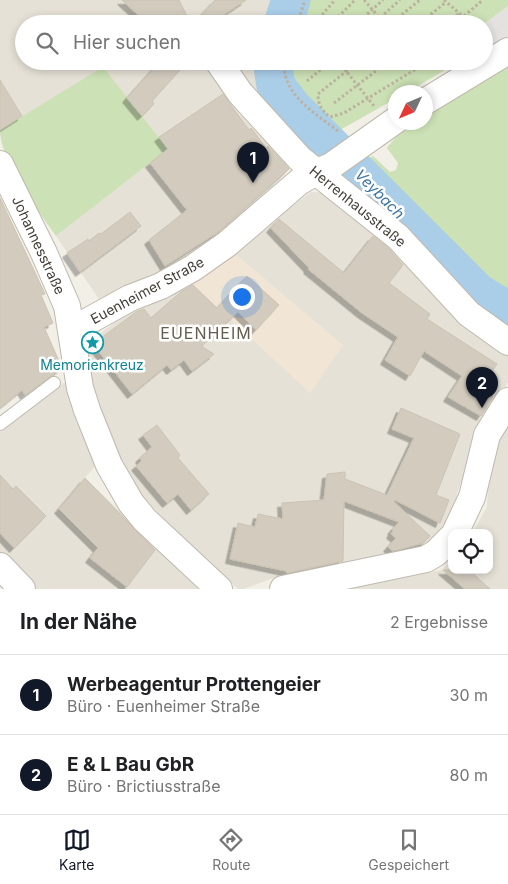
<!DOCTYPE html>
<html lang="de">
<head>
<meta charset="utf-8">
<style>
  :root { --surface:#fff; --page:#f6f6f6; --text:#202124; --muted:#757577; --line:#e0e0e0; --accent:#111827 }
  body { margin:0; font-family:Inter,sans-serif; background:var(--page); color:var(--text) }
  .controls { position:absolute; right:15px; bottom:15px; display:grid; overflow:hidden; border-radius:10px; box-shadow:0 2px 8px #0003 }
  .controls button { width:45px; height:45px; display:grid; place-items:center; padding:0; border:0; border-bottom:1px solid var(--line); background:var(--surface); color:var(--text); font:25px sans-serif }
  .compass { position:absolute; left:388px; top:85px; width:45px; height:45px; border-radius:50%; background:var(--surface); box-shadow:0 2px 8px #0003; rotate:226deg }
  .you { position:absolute; left:241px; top:296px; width:18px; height:18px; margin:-12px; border:4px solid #fff; border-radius:50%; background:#1a73e8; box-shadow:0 0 0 8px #1a73e833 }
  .badge { display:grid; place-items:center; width:32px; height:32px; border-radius:50%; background:var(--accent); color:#fff; font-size:16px; font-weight:700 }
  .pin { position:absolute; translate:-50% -41px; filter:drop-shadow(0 1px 2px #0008) }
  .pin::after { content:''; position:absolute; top:26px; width:18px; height:15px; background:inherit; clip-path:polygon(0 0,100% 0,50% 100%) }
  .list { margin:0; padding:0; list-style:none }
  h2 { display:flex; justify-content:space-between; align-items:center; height:65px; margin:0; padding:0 20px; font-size:21px }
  h2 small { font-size:16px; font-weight:400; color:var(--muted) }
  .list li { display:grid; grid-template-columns:32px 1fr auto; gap:15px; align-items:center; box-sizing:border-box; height:80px; padding:0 20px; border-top:1px solid var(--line) }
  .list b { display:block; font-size:19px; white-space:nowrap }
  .list p { margin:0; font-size:16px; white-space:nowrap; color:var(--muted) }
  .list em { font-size:16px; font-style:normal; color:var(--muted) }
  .icon { flex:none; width:28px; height:28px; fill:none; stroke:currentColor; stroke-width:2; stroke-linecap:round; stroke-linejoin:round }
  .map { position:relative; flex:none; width:508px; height:589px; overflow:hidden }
  .search { position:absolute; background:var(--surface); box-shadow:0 2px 8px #0003; left:15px; right:15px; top:15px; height:55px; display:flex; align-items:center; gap:12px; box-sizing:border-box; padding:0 18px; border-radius:28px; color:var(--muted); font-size:19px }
  .sheet { height:225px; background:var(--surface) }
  nav { display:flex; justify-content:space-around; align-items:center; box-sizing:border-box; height:70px; border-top:1px solid var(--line); background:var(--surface); font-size:14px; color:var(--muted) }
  nav a { display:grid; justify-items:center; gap:2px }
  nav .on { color:var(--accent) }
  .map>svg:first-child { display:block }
</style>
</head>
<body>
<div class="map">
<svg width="508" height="589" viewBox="0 0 508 589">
  <defs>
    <filter id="shadow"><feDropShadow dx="-4.5" dy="4.5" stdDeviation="0" flood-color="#0004"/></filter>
  </defs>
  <rect width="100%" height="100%" fill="#f2efe7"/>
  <path fill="#e5e1d6" d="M0 0H278L269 24H24V61H203L230 104 290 168 254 205 199 253 99 299 56 236 168 149 140 114 0 130Z
    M233 61H259L258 75 268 98 322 158 316 160 261 102Z
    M311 192 329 193 409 258 447 309 508 356V382L471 453 457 494 454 514 434 538 413 554 304 573H287L244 589H238L167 523 137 489 124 469 100 413 89 374 86 348 91 341 139 303 168 299 191 283 226 317 233 252Z
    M65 382 76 421 96 465 85 478 126 517 121 521 147 539 201 589H35L0 553V432Z
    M508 424V589H337L375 581 379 583 442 570 452 559V570H489V533H472L487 507 489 457Z"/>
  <path fill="#f1e6d5" d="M233 252 343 345 310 393 191 283Z"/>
  <path fill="#cce1b5" d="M278 0H508V6L484 24H269Z
    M259 61H461L407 92H396L395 99 340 130 339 135 345 140 322 158C300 133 255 98 259 61Z
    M508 66V330L489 320 339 174 363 155 367 159 373 156 390 172 396 170 398 163 387 148C397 135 409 123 426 122V117Z
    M103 67 168 149 56 236C38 210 0 160 0 130Z"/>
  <path fill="#e3e2df" d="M508 6V36L489 49 484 45V24Z"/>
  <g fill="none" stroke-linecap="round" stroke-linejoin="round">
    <path stroke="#aacde8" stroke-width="39" d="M283 24 291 0
      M272 61 276 86 292 107 478 293 508 311"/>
  </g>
  <path fill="#d2cbbe" stroke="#ccc3b2" filter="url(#shadow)" d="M122 0H179L191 24H148Z
    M215 0H246L210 24H193Z
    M160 61H188L152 101 154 104 142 116 127 98Z
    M0 80 22 116 0 130Z
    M223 94 249 130 251 128 266 148 268 146 289 169 218 232 165 266 149 240 187 210 150 163 168 149 159 137Z
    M0 198 45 294 41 295 53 323 44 327 62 368 25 395 22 390 0 408Z
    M130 212 141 226 80 272 67 253 88 239 89 241 99 233 101 234Z
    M279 219 344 273 373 236 388 248 403 265 389 283 430 314 427 319 497 364 490 374 497 378 488 393 493 397 481 416 448 397 462 376 424 351 410 376 385 360 398 337 362 313 308 269 309 268 271 228Z
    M247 276 279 305 256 330 238 312 201 346 214 354 192 371 184 360 171 370 167 365 132 394 93 344 136 312 144 309 151 318 181 292 193 285 217 308Z
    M401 408 460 434 436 495 449 500 440 523 395 500 394 502 430 536 423 543 393 551 388 547 396 538 391 534 393 531 392 530 399 522 344 501 343 561 287 573 286 571 230 559 238 523 255 527 258 514 283 519 282 503 324 500 327 474 345 472V479L387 495 414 438 392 429Z
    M157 425 180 455 178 458 209 494 191 510 178 494 167 503 136 466 142 461 140 458 152 447 143 435Z
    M0 475 13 489 16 486 46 516 14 548 0 533Z
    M85 478 155 550 127 587 90 558 98 548 59 509Z
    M443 570H469L490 589H465Z"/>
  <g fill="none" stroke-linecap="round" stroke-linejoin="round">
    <defs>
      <path id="lane" d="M0 424 54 383"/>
      <path id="street" d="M218 61 240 93 300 159 398 237 469 314 508 342
        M426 101 508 51
        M0 164 44 253 67 306 80 388 87 410 109 465 131 503 145 520 219 589
        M72 330 130 298 161 286 193 268 227 244 299 182 316 172 331 166 396 120
        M455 533 472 497 487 435 508 401
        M0 566 22 589
        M283 589 426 559 436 553 452 537"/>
    </defs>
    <use href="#lane" stroke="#bfb9ae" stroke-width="14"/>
    <use href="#street" stroke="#bfb9ae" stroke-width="28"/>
    <path stroke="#bcb29e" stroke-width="3" stroke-dasharray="2.5 2.5" stroke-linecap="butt" d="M364 0 385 24
      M444 0 472 24
      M464 16 483 0
      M453 18 457 24
      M297 24 305 0
      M326 24 322 15 335 0
      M331 24 355 0
      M356 24 383 0
      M373 24 400 0
      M390 24 420 0
      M419 24 446 2
      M444 24 460 13
      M285 61C279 93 318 115 339 132
      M338 61 374 106
      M359 61 318 94C318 104 321 110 330 117L344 113 429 61
      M419 61 422 65
      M307 81 331 61
      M334 103 389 61"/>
    <use href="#lane" stroke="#fff" stroke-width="12"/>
    <use href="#street" stroke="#fff" stroke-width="26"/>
  </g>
  <defs>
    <symbol id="sight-ring" viewBox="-11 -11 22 22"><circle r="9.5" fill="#fff" stroke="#0f9aa8" stroke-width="1.5"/><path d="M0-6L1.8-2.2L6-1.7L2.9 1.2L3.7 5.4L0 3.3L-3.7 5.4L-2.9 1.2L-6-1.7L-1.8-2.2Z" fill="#0f9aa8"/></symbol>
  </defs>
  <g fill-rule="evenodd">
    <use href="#sight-ring" x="80" y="330" width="25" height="25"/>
  </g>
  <g text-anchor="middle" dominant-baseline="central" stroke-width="5" stroke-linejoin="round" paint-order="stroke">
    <g font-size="14" fill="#443f37" stroke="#fff">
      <text transform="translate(358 206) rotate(39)">Herrenhausstraße</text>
      <text transform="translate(39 245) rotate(65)">Johannesstraße</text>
      <text transform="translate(147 290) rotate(-28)">Euenheimer Straße</text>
    </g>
    <g font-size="14" fill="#0d838f" stroke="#fff">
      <text x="92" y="364">Memorienkreuz</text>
    </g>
    <g font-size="15" font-style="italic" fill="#3c75a3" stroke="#fff">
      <text transform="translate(380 194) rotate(45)">Veybach</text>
    </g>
    <g font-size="16" letter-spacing="1" fill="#655d4f" stroke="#fff">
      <text x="206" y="333">EUENHEIM</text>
    </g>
  </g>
</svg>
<div class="controls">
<button><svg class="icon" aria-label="locate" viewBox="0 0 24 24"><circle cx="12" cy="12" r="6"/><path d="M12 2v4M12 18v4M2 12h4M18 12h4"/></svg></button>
</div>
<svg class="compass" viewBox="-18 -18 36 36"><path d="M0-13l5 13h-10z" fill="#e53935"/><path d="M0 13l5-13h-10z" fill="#757577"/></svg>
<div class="you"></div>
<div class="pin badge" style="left:253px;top:183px">1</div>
<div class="pin badge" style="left:482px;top:408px">2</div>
<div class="search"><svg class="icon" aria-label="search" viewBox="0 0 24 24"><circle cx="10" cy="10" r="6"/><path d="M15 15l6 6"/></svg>Hier suchen</div>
</div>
<section class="sheet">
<h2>In der Nähe<small>2 Ergebnisse</small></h2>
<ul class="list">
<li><span class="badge">1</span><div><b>Werbeagentur Prottengeier</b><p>Büro · Euenheimer Straße</p></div><em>30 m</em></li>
<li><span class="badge">2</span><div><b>E &amp; L Bau GbR</b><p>Büro · Brictiusstraße</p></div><em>80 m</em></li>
</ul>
</section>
<nav>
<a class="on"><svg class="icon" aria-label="map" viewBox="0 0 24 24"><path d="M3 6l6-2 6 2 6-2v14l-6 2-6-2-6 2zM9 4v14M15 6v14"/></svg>Karte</a>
<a><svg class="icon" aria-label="directions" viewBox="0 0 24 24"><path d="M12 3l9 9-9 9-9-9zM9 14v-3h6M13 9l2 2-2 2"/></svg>Route</a>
<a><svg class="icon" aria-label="saved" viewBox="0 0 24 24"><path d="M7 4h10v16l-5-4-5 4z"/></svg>Gespeichert</a>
</nav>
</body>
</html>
